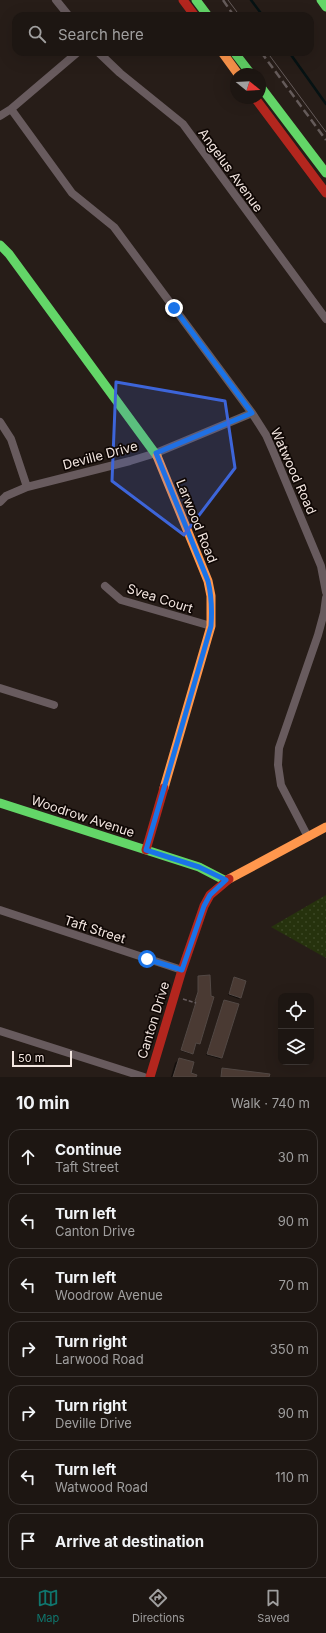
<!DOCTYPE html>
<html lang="en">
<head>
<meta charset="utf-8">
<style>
  :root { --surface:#1d1612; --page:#251f1b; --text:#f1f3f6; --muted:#a09f9f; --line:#3b3532; --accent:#0f766e }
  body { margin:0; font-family:Inter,sans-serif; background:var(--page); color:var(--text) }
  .controls { position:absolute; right:12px; bottom:12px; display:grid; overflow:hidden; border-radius:8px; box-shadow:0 4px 16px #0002 }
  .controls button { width:36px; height:36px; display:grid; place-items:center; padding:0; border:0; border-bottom:1px solid var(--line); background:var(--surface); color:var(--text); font:20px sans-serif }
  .compass { position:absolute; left:230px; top:68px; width:36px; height:36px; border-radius:50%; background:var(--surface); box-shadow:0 4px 16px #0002; rotate:108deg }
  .scale { position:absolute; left:12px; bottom:10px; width:60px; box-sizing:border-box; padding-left:4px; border:2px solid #f3e6e0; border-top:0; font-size:11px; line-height:14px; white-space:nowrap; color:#f3e6e0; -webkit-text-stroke:3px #0f0704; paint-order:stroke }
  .stop { position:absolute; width:12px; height:12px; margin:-9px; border:3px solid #1a73e8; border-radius:50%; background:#fff }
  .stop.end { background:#1a73e8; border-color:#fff; box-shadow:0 1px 4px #0008 }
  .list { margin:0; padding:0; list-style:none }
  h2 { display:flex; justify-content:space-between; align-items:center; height:52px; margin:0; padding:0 16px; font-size:17px }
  h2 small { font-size:13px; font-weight:400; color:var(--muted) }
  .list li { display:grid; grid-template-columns:26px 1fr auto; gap:12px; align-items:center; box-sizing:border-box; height:56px; margin:0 8px 8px; padding:0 8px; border:1px solid var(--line); border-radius:12px }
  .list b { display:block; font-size:15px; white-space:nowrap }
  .list p { margin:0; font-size:13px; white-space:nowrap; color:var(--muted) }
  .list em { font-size:13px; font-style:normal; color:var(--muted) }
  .icon { flex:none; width:22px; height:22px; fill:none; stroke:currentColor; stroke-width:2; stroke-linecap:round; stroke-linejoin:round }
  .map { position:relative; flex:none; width:326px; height:1077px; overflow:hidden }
  .search { position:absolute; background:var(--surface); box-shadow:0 4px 16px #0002; left:12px; right:12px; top:12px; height:44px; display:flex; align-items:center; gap:10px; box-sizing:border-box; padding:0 14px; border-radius:12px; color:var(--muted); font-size:15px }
  .sheet { height:500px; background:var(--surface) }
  nav { display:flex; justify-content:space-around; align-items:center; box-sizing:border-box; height:56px; border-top:1px solid var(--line); background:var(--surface); font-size:11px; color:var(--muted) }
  nav a { display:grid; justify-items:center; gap:2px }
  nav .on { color:var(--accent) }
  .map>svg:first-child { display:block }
</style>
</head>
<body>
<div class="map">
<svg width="326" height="1077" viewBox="0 0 326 1077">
  <defs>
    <pattern id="grass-dots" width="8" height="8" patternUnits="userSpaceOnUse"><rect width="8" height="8" fill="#26320d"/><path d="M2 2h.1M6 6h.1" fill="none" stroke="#3b4624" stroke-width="1.8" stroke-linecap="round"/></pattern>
  </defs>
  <rect width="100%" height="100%" fill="#271d18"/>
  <path fill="url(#grass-dots)" d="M326 895V958L271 927Z"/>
  <path fill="#0007" d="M198 977 199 1043H195L191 1054 181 1051 196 1003 195 1002 198 993Z
    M234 978 245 981 239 999 228 995Z
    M224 1001 238 1005 220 1059 206 1055Z
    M179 1059 189 1073 195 1077H171L175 1063Z"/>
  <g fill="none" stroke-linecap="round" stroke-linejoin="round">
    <path stroke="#061213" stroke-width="2.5" d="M251 0 263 16
      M289 52 326 104"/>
  </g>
  <path fill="#4a3a33" stroke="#524844" d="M210 975 211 996 214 997 200 1044 196 1043 193 1054 181 1050 196 1002 195 1001 198 992V976Z
    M234 977 246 981 241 998 229 994Z
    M224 1000 239 1004 222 1058 207 1054Z
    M179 1058 194 1062 191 1073 197 1075 196 1077H173Z
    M222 1068 270 1074 269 1077H221Z"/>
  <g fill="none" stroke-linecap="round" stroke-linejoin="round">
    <path stroke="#675c5d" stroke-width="1.5" stroke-dasharray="4 2" stroke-linecap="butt" d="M183 999 196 1003"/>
    <path stroke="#685b5e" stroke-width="8" d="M56 0 69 16
      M98 52 120 73 183 124 326 319
      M11 109 72 193 114 227 252 413 266 435 273 451 321 566 326 592
      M0 116 11 109 78 52
      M0 422 11 439 27 487
      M0 502 6 496 27 487 130 461 156 453 252 413
      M105 586 121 600 211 626
      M0 688 54 705
      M308 837 281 785 278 765 279 748 318 635 324 613 326 598
      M0 910 182 970
      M0 1031 144 1077"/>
    <path stroke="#63d668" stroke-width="9" d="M196 0 208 16
      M321 0 326 7
      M234 52 251 74
      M260 86 326 173
      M0 245 9 254 157 456
      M0 803 199 867 226 881"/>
    <path stroke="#ff974d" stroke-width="9" d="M222 52 238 74
      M157 456 208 581 211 596V626L164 788
      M229 879 326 827"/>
    <path stroke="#b3261e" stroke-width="9" d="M183 0 195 16
      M255 98 326 193
      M146 850 164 788
      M150 1077 182 970 204 906 210 895 229 879"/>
    <path stroke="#655b5a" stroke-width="1" d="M228 0 240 16
      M267 52 326 132"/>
    <path stroke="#655b5a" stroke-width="2.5" stroke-dasharray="8 4" stroke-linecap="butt" d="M223 0 234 16
      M261 52 326 140"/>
  </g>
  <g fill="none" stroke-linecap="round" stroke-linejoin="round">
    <path stroke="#1a73e8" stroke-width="5" d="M147 959 182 970 204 906 210 895 226 880 199 867 146 850 211 626C212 611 212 597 208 581L156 453 252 413 174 308"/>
  </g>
  <path fill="#3d65d9" fill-opacity="0.2" stroke="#3d65d9" stroke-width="3" stroke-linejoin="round" d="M116 382 225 401 235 468 184 535 112 481Z"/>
  <g text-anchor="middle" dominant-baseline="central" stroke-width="3.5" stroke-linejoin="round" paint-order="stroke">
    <g font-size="13" fill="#f3e6e0" stroke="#0f0704">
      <text transform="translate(231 170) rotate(54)">Angelus Avenue</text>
      <text transform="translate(100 455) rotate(-15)">Deville Drive</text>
      <text transform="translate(294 471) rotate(66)">Watwood Road</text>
      <text transform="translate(197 521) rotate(68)">Larwood Road</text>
      <text transform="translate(160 598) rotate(18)">Svea Court</text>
      <text transform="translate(83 816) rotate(18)">Woodrow Avenue</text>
      <text transform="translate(95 929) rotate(18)">Taft Street</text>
      <text transform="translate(153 1020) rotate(-73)">Canton Drive</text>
    </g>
  </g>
</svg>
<div class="controls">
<button><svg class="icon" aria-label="locate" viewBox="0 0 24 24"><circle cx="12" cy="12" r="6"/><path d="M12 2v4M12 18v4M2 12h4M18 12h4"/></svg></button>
<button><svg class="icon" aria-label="layers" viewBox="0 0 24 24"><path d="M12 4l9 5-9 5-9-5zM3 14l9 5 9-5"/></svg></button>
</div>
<svg class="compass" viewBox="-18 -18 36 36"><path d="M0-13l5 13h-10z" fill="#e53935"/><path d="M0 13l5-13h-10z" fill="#a09f9f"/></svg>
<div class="scale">50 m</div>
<div class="stop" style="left:147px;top:959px"></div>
<div class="stop end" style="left:174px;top:308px"></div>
<div class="search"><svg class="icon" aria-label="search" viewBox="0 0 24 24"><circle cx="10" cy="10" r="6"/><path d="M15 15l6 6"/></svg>Search here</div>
</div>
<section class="sheet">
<h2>10 min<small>Walk · 740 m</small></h2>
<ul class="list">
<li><svg class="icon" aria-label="ahead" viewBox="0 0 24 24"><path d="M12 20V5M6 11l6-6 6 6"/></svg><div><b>Continue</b><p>Taft Street</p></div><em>30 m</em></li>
<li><svg class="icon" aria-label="left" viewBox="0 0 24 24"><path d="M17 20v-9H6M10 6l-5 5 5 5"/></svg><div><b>Turn left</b><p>Canton Drive</p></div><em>90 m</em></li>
<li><svg class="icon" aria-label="left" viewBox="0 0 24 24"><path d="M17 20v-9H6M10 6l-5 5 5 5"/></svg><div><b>Turn left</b><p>Woodrow Avenue</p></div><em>70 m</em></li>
<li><svg class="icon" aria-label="right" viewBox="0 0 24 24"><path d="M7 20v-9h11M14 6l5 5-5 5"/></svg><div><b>Turn right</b><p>Larwood Road</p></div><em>350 m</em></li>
<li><svg class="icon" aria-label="right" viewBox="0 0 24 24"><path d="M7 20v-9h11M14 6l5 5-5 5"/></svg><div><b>Turn right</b><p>Deville Drive</p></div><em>90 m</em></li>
<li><svg class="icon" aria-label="left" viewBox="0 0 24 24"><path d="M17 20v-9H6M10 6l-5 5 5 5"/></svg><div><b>Turn left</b><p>Watwood Road</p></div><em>110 m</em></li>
<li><svg class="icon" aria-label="arrive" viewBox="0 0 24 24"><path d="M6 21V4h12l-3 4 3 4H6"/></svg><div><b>Arrive at destination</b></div></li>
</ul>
</section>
<nav>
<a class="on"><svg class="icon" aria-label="map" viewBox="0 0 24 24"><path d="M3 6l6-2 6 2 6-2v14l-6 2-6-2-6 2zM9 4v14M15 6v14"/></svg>Map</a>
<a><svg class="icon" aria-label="directions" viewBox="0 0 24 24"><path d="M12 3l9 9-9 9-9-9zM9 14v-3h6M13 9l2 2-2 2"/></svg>Directions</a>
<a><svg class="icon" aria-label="saved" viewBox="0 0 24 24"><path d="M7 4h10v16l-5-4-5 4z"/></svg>Saved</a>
</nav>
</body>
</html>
